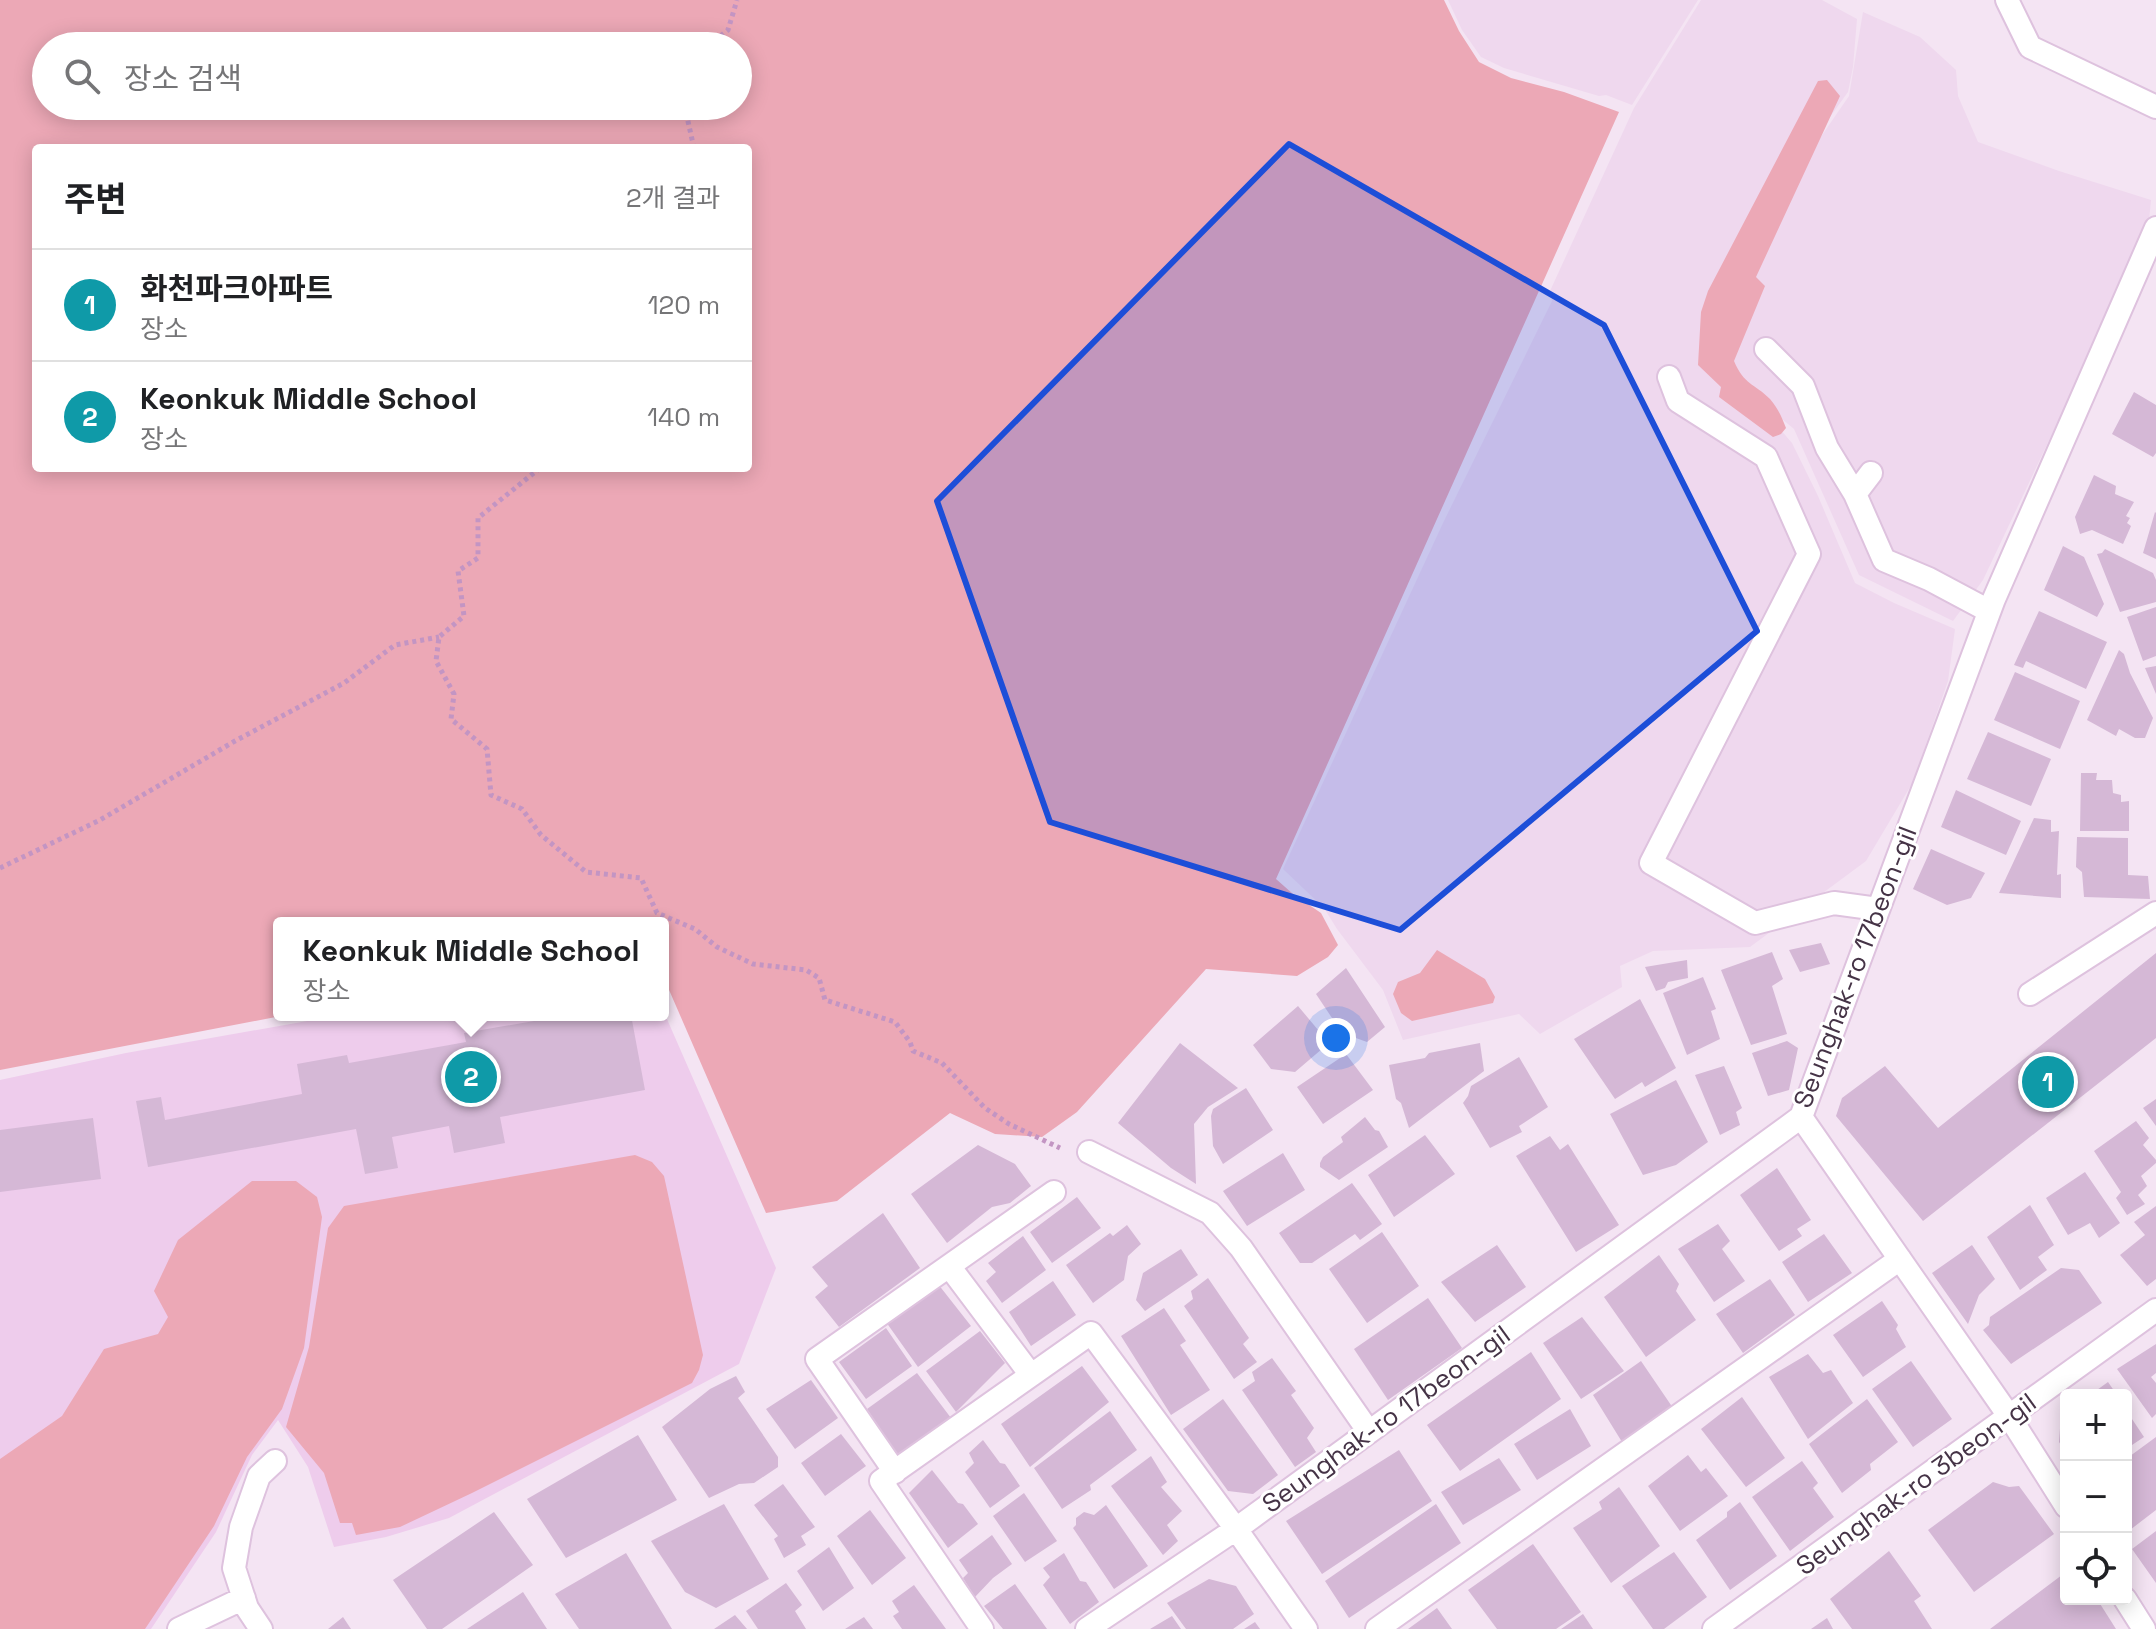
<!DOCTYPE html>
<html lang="ko">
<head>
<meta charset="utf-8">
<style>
  :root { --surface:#fff; --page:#f2f2f2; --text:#202124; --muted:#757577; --line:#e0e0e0; --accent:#2563eb }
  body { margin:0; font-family:"Space Grotesk","Noto Sans KR",sans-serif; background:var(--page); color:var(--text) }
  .controls { position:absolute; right:24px; bottom:24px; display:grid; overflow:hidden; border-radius:8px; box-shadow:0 4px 20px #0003 }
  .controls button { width:72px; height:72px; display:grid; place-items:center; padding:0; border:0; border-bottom:2px solid var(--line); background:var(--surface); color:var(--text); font:40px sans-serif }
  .you { position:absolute; left:1336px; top:1038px; width:28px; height:28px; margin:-20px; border:6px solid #fff; border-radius:50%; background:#1a73e8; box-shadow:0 0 0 12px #1a73e833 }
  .badge { display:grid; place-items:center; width:52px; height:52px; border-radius:50%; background:var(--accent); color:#fff; font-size:26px; font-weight:700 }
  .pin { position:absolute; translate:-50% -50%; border:4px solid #fff; box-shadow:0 2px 8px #0006 }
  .popup { position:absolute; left:273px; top:917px; width:396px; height:104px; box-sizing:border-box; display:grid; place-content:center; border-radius:8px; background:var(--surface); filter:drop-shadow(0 2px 6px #0005); font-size:26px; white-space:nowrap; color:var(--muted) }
  .popup b { font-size:30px; color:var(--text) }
  .popup::after { content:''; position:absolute; left:50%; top:100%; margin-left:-16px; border:16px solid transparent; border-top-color:var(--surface) }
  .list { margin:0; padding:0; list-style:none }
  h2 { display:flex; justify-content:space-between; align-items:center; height:104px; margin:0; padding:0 32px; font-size:34px }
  h2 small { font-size:26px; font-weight:400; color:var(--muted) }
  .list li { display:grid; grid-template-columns:52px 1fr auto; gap:24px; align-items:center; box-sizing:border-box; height:112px; padding:0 32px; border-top:2px solid var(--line) }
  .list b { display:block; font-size:30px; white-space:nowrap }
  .list p { margin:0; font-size:26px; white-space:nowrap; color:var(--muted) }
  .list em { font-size:26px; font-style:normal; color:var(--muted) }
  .icon { flex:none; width:44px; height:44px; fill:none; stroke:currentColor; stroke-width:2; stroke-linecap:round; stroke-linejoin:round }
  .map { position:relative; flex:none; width:2156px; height:1629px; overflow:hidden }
  .search { position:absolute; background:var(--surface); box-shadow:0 4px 20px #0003; left:32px; top:32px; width:720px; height:88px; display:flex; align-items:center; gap:20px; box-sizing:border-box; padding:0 28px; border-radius:44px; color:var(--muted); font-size:30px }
  .panel { position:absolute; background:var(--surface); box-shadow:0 4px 20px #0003; left:32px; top:144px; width:720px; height:328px; border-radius:8px }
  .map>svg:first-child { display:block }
</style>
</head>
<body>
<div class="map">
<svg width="2156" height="1629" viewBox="0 0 2156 1629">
  <rect width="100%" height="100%" fill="#f4e4f3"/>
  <path fill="#efd8ee" d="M1448 0H1698L1632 105 1606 95 1599 96 1504 68 1481 57 1462 30Z
    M1701 0H1822L1857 19 1853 67 1848 92 1794 167 1718 361 1756 401 1792 443 1818 496 1855 583 1894 603 1955 629 1948 681 1913 782 1866 861 1750 947 1653 951 1620 966 1622 987 1540 1034 1519 1014 1403 1040 1383 990 1337 929 1324 908 1283 869 1443 523 1552 301 1550 291 1634 108Z
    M1863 12 1920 37 1956 70 1958 96 1978 142 2059 171 2151 200 2148 231 1983 580 1953 621 1859 575 1794 429 1776 414 1725 361 1747 277 1796 173 1849 96Z"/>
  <path fill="#eeccec" d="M663 1010 776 1268 739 1364 449 1518 386 1537 334 1547 308 1467 278 1420 252 1455 216 1532 151 1629H0V1080L126 1053 341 1015H663Z"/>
  <path fill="#eca8b6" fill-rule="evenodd" d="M0 0H1444L1459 31 1479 62 1511 78 1564 92 1619 112 1276 879 1293 894 1321 913 1338 945 1328 957 1297 976 1206 969 1077 1112 1042 1137 995 1134 950 1113 837 1201 766 1213 663 976V923H279V1015H286L0 1070ZM738 46V106H46V46ZM748 148V468H36V148Z
    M1827 80 1840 96 1756 277 1765 286 1734 361C1744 385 1754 383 1770 399 1778 408 1782 418 1786 428L1781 434 1773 437 1719 397 1721 387 1698 365 1701 312 1708 291 1818 81Z
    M1437 950 1485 979 1495 997 1493 1003 1412 1021 1401 1013 1393 994 1398 982 1420 973Z
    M635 1155 652 1162 664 1176 703 1355 699 1370 692 1383 472 1493 400 1527 356 1535 352 1523H340L324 1473 286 1427 309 1347 328 1228 344 1206Z
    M252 1181H296L317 1197 322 1217 304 1348 282 1409 247 1457 214 1526 145 1629H0V1459L62 1416 104 1349 158 1334 168 1317 154 1291 178 1240Z"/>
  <path fill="#d5b8d6" d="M2134 392 2156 405V453L2153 457 2112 434Z
    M2094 475 2116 486 2115 494 2134 502 2126 516 2130 518 2127 523 2131 526 2123 544 2092 530 2080 534 2075 517Z
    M2155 512 2156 513V559L2143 553Z
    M2063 546 2084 557 2104 604 2097 617 2044 590Z
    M2105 549 2153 573 2156 580V602L2120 612 2097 554 2102 553Z
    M2156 607V656L2143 661 2127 617Z
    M2039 611 2107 642 2086 689 2026 661 2023 668 2014 665Z
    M2119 650 2124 654 2130 673 2153 718 2145 738H2135L2119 729 2116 736 2087 720Z
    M2156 666V694L2145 668Z
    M2015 672 2080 701 2060 749 1994 720Z
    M1988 732 2051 759 2031 806 1967 779Z
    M2081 773H2097L2096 780H2112L2113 793 2121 795V802L2129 801V831H2080Z
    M1956 790 2021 821 2006 855 1941 827Z
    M2034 818 2051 820V832L2059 831 2057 875 2061 874V898L1999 893Z
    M2077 837 2128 838V875L2148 876 2150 899 2084 897 2082 872 2076 867Z
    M1931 849 1985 873 1971 898 1947 905 1913 889Z
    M1821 943 1830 964 1800 972 1789 950Z
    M1772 952 1783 979 1772 986 1787 1034 1751 1045 1721 970Z
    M2156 953V1038L1923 1221 1836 1116 1842 1098 1885 1066 1938 1128Z
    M1687 960 1688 978 1668 982 1665 988 1656 991 1645 967Z
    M1346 968 1385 1027 1367 1042 1342 1033 1316 994Z
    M1703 977 1716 1009 1711 1011 1720 1039 1687 1055 1663 993Z
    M1640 999 1676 1068 1645 1087 1642 1082 1615 1099 1574 1039Z
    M1298 1006 1329 1043 1295 1072 1271 1069 1253 1045Z
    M569 1015H631L645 1090 500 1117 505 1143 454 1153 449 1126 392 1137 398 1168 365 1174 356 1129 148 1167 136 1101 161 1097 165 1120 302 1094 297 1064 347 1055 349 1063 466 1042 464 1033Z
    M1787 1041 1798 1048 1789 1090 1768 1096 1752 1053Z
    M1180 1043 1238 1088 1208 1107 1194 1124 1196 1184 1171 1168 1118 1123Z
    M1480 1043 1484 1071 1409 1128 1401 1103 1396 1099 1389 1065 1425 1058 1429 1053Z
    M1346 1054 1373 1090 1323 1124 1297 1087Z
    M1519 1057 1548 1107 1519 1126 1522 1132 1490 1148 1463 1103 1468 1096 1471 1086Z
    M1724 1066 1742 1108 1736 1112 1740 1125 1720 1135 1695 1075Z
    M1676 1080 1708 1142 1676 1165 1643 1175 1610 1114Z
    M1246 1088 1273 1130 1223 1164 1213 1146 1211 1116 1213 1109Z
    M2156 1099V1126L2143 1108Z
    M1365 1117 1375 1130 1379 1131 1388 1147 1339 1180 1320 1167V1163L1323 1157 1343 1142 1341 1137Z
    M93 1118 101 1179 0 1192V1130Z
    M2136 1121 2149 1138 2143 1145 2156 1160V1163L2141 1176 2147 1186 2138 1195 2145 1204 2127 1215 2116 1198 2121 1192 2094 1151Z
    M1425 1135 1455 1174 1394 1217 1368 1175Z
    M1550 1136 1560 1150 1568 1144 1619 1225 1576 1252 1516 1156Z
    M978 1145 1015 1164 1031 1186 1010 1203 992 1207 947 1243 911 1194Z
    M1283 1153 1305 1190 1247 1226 1223 1191Z
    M1777 1168 1811 1220 1797 1229 1802 1236 1779 1251 1740 1195Z
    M2085 1172 2120 1223 2099 1238 2090 1223 2068 1235 2046 1198Z
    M1352 1183 1382 1224 1360 1240 1355 1234 1312 1263H1300L1279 1233Z
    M1077 1197 1101 1228 1052 1263 1030 1232Z
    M2030 1205 2054 1245 2038 1257 2047 1270 2020 1290 1987 1237Z
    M2156 1206V1279L2147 1286 2120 1255 2145 1235 2134 1222Z
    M883 1213 920 1268 839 1327 815 1297 828 1286 812 1267Z
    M1718 1224 1730 1241 1722 1249 1745 1281 1714 1302 1678 1249Z
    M1127 1225 1141 1244 1128 1256 1124 1280 1093 1303 1066 1265 1110 1233 1113 1236Z
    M1382 1232 1419 1286 1367 1323 1329 1269Z
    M1824 1234 1852 1273 1808 1302 1782 1262Z
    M1023 1236 1046 1270 1002 1303 986 1281 996 1272 988 1263Z
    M1497 1245 1526 1287 1475 1322 1441 1282Z
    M1972 1245 1995 1279 1979 1295 1968 1324 1932 1273Z
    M1181 1249 1198 1275 1145 1311 1136 1300 1143 1273Z
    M1659 1255 1679 1284 1676 1291 1696 1320 1646 1357 1604 1297Z
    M2061 1268 2079 1270 2102 1303 2011 1364 1983 1330 1989 1325 1990 1317Z
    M1208 1278 1249 1338 1243 1344 1257 1362 1234 1379 1184 1306 1193 1299 1191 1291Z
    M1770 1279 1795 1315 1743 1353 1716 1314Z
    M1053 1281 1076 1315 1031 1346 1009 1312Z
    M938 1284 971 1326 918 1367 886 1322Z
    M1428 1298 1462 1348 1388 1400 1354 1349Z
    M1882 1301 1898 1325 1896 1329 1906 1347 1863 1377 1833 1335Z
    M1164 1308 1186 1341 1180 1345 1210 1390 1171 1415 1121 1336Z
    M1582 1317 1624 1371 1581 1399 1543 1343Z
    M886 1328 912 1366 866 1399 839 1362Z
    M980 1331 1005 1363 956 1412 926 1371Z
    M2156 1344V1373L2151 1377 2156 1383V1414L2152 1418 2117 1369Z
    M1531 1352 1561 1399 1460 1471 1427 1425Z
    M1808 1354 1823 1373 1831 1370 1853 1403 1808 1439 1769 1377Z
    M1272 1358 1296 1391 1291 1395 1314 1428 1307 1438 1316 1452 1295 1467 1242 1390 1255 1381 1252 1372Z
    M1641 1361 1673 1408 1622 1442 1593 1395Z
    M1911 1361 1952 1419 1913 1447 1872 1389Z
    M1082 1366 1109 1402 1030 1467 1001 1424Z
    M917 1373 951 1418 898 1456 867 1409Z
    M736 1376 745 1392 738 1398 778 1457V1467L754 1483 739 1484 709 1498 662 1427 710 1389Z
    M811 1380 838 1418 795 1449 766 1409Z
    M2108 1382 2117 1395H2090Z
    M1742 1397 1785 1458 1746 1487 1701 1429Z
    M1223 1399 1278 1475 1253 1494 1228 1491 1183 1429Z
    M1867 1399 1898 1442 1870 1464 1871 1470 1842 1493 1809 1444Z
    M1570 1409 1591 1446 1537 1480 1514 1444Z
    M2126 1410 2144 1437 2126 1449Z
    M1110 1411 1137 1450 1090 1485 1091 1490 1062 1509 1034 1468Z
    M2066 1411V1453L2059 1442 2061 1415Z
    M841 1434 866 1466 825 1496 801 1463Z
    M638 1435 677 1500 566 1558 527 1499Z
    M2156 1437V1510L2126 1533V1459Z
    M983 1440 1000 1463 1005 1464 1020 1486 990 1508 965 1472 974 1463 969 1453Z
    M1399 1450 1432 1501 1322 1574 1286 1521Z
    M1688 1455 1701 1472 1706 1468 1728 1496 1680 1531 1648 1486Z
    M1151 1456 1167 1482 1161 1487 1182 1511 1167 1525 1178 1541 1163 1555 1111 1486Z
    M1499 1458 1521 1490 1463 1525 1441 1492Z
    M1802 1461 1818 1483 1813 1488 1834 1517 1790 1551 1752 1497Z
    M932 1470 958 1503 963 1504 978 1524 948 1548 909 1493Z
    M1993 1482 2009 1487 2019 1486 2054 1534 1974 1592 1928 1530Z
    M783 1484 815 1527 801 1536 806 1545 784 1558 774 1539 778 1536 754 1505Z
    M1619 1487 1660 1546 1611 1583 1573 1528 1602 1509 1599 1502Z
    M1024 1493 1057 1541 1025 1562 993 1516Z
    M1740 1502 1777 1556 1730 1590 1696 1540 1727 1517V1512Z
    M724 1504 769 1579 716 1608 685 1592 651 1541Z
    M1436 1504 1461 1543 1349 1618 1325 1581Z
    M1106 1505 1148 1566 1114 1589 1073 1528 1076 1525V1518L1084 1512 1094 1515Z
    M870 1510 906 1558 872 1585 837 1536Z
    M494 1512 533 1565 442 1629H427L393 1580Z
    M2156 1531V1583L2132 1549Z
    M992 1535 1012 1564 993 1578 975 1597 963 1578 968 1573 959 1560Z
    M1533 1544 1581 1612 1556 1629H1497L1468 1590Z
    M829 1547 854 1588 823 1611 797 1571Z
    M1889 1551 1921 1596 1914 1601 1932 1629H1852L1830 1599Z
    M1674 1552 1707 1597 1664 1629H1653L1622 1586Z
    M626 1553 672 1629H579L555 1594Z
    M1064 1553 1080 1581 1086 1582 1099 1602 1070 1624 1043 1585 1050 1577 1043 1568Z
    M2066 1572V1599H2097L2116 1629H1990Z
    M1209 1579 1236 1586 1254 1614 1233 1629H1186L1167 1603Z
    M786 1583 802 1605 795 1611 806 1629H758L746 1611Z
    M1015 1584 1047 1629H1003L984 1606Z
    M914 1585 946 1629H902L893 1616 899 1612 892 1601Z
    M523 1592 547 1629H467Z
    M1437 1608 1452 1629H1408Z
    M1583 1614 1593 1629H1561Z
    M735 1615 747 1629H714Z
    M1172 1616 1181 1629H1150Z
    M343 1617 351 1629H328Z
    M864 1617 873 1629H845Z
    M1827 1618 1833 1629H1811Z
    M1255 1622 1260 1629H1244Z"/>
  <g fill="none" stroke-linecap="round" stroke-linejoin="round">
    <defs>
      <path id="lane" d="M2007 0 2030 47 2156 107
        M1766 349 1803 386 1827 448 1855 494
        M1669 377 1678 401 1766 457 1809 554 1651 863 1755 923 1834 903 1878 909
        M1871 473 1855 494 1884 560 1929 579 1989 611
        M2030 994 2156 913
        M1801 1117 2009 1416 2066 1506
        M1089 1152 1210 1213 1241 1248 1369 1432
        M949 1266 1031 1375
        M895 1472 817 1359 1054 1192
        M2125 1599 2144 1629
        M179 1629 244 1598
        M261 1629 247 1608 234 1568 241 1527 259 1476 275 1461
        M982 1629 881 1481 1091 1333 1236 1529 1306 1629
        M1087 1629 1236 1529 1801 1117 1994 599 2156 228
        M1377 1629 1900 1259
        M1714 1629 2156 1310"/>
    </defs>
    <use href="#lane" stroke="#dec2de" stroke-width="26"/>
    <path stroke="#c395c3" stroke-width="5" stroke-dasharray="4 4" stroke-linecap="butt" d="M708 46 728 30 737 0
      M692 106 687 117 694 148
      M540 468 478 518V558L458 571 464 616 439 637 436 661 454 694 451 719 487 749 491 795 522 809 541 835 586 872 641 878 657 913 695 929 717 947 753 964 806 970 819 978 825 1000 895 1022 910 1042 913 1051 942 1063 985 1108 1009 1124 1060 1148
      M0 868 100 820 235 741 344 683 395 645 439 637"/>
    <use href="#lane" stroke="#fff" stroke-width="22"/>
  </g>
  <path fill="#1d4ed8" fill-opacity="0.2" stroke="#1d4ed8" stroke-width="6" stroke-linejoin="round" d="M1289 144 1604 325 1757 631 1400 930 1050 822 937 501Z"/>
  <g text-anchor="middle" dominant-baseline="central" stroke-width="6" stroke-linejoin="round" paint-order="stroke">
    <g font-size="26" fill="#453346" stroke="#fff">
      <text transform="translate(1855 967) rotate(-69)">Seunghak-ro 17beon-gil</text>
      <text transform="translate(1386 1419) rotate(-36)">Seunghak-ro 17beon-gil</text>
      <text transform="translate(1916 1484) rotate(-36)">Seunghak-ro 3beon-gil</text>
    </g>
  </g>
</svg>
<div class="controls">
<button>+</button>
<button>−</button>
<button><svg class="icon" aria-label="locate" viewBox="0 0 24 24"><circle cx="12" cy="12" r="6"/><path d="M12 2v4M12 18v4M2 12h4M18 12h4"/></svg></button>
</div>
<div class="you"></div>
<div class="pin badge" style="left:2048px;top:1082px;background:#0f9aa8">1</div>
<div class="pin badge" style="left:471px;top:1077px;background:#0f9aa8">2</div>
<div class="popup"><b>Keonkuk Middle School</b>장소</div>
<div class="search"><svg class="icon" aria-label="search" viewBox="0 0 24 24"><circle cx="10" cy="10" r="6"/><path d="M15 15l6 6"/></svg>장소 검색</div>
<section class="panel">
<h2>주변<small>2개 결과</small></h2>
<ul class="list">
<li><span class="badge" style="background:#0f9aa8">1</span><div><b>화천파크아파트</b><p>장소</p></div><em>120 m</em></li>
<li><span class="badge" style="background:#0f9aa8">2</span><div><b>Keonkuk Middle School</b><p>장소</p></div><em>140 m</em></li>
</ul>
</section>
</div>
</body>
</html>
